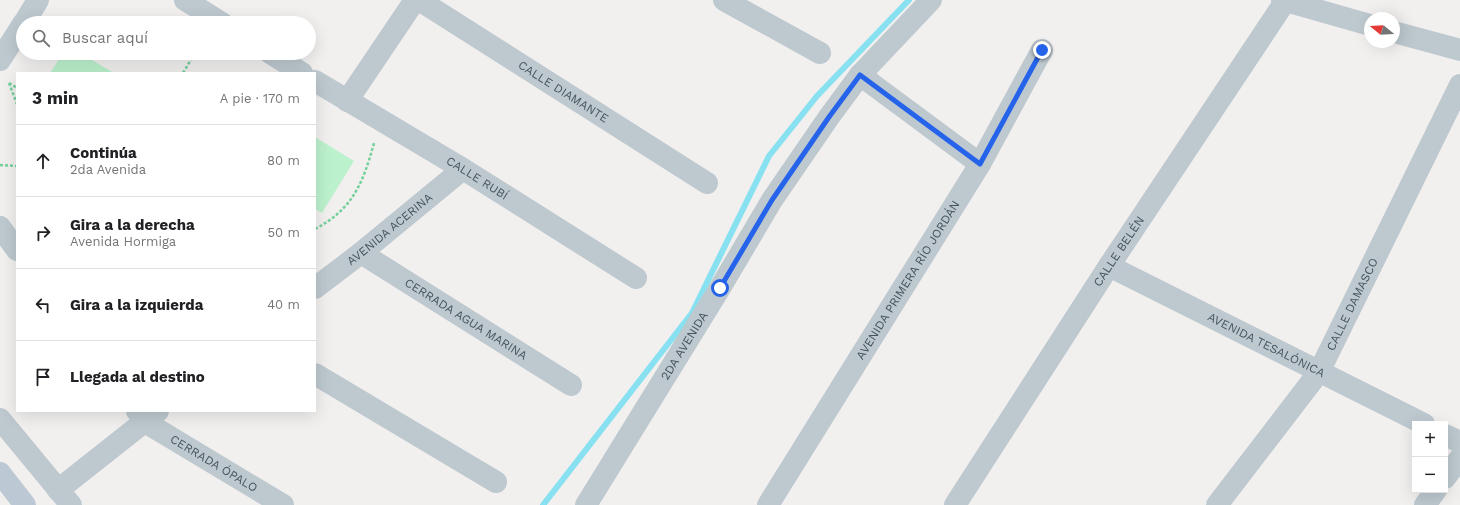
<!DOCTYPE html>
<html lang="es">
<head>
<meta charset="utf-8">
<style>
  :root { --surface:#fff; --page:#f6f6f6; --text:#202124; --muted:#757577; --line:#e0e0e0 }
  body { margin:0; font-family:"Work Sans",sans-serif; background:var(--page); color:var(--text) }
  .controls { position:absolute; right:12px; bottom:12px; display:grid; overflow:hidden; border-radius:0px; box-shadow:0 4px 16px #0002 }
  .controls button { width:36px; height:36px; display:grid; place-items:center; padding:0; border:0; border-bottom:1px solid var(--line); background:var(--surface); color:var(--text); font:20px sans-serif }
  .compass { position:absolute; left:1364px; top:12px; width:36px; height:36px; border-radius:50%; background:var(--surface); box-shadow:0 4px 16px #0002; rotate:288deg }
  .stop { position:absolute; width:12px; height:12px; margin:-9px; border:3px solid #2563eb; border-radius:50%; background:#fff }
  .stop.end { background:#2563eb; border-color:#fff; box-shadow:0 1px 4px #0008 }
  .list { margin:0; padding:0; list-style:none }
  h2 { display:flex; justify-content:space-between; align-items:center; height:52px; margin:0; padding:0 16px; font-size:17px }
  h2 small { font-size:13px; font-weight:400; color:var(--muted) }
  .list li { display:grid; grid-template-columns:26px 1fr auto; gap:12px; align-items:center; box-sizing:border-box; height:72px; padding:0 16px; border-top:1px solid var(--line) }
  .list b { display:block; font-size:15px; white-space:nowrap }
  .list p { margin:0; font-size:13px; white-space:nowrap; color:var(--muted) }
  .list em { font-size:13px; font-style:normal; color:var(--muted) }
  .icon { flex:none; width:22px; height:22px; fill:none; stroke:currentColor; stroke-width:2; stroke-linecap:round; stroke-linejoin:round }
  .map { position:relative; flex:none; width:1460px; height:505px; overflow:hidden }
  .search { position:absolute; background:var(--surface); box-shadow:0 4px 16px #0002; left:16px; top:16px; width:300px; height:44px; display:flex; align-items:center; gap:10px; box-sizing:border-box; padding:0 14px; border-radius:22px; color:var(--muted); font-size:15px }
  .panel { position:absolute; background:var(--surface); box-shadow:0 4px 16px #0002; left:16px; top:72px; width:300px; height:340px; border-radius:0px }
  .map>svg:first-child { display:block }
</style>
</head>
<body>
<div class="map">
<svg width="1460" height="505" viewBox="0 0 1460 505">
  <rect width="100%" height="100%" fill="#f2efef"/>
  <path fill="#bcf1cd" d="M63 53H80L114 73H50Z
    M315 137 354 161 322 213 315 209Z"/>
  <g fill="none" stroke-linecap="round" stroke-linejoin="round">
    <path stroke="#88e1f0" stroke-width="6" d="M543 505 692 313 769 156 817 96 909 0"/>
    <path stroke="#73d19c" stroke-width="2.5" stroke-dasharray="3 2" stroke-linecap="butt" d="M183 73 195 53
      M9 83 17 104
      M9 83 17 88
      M0 165 17 166
      M315 229C353 209 363 183 374 143"/>
    <g stroke="#bdc8cf" stroke-width="22">
      <path d="M185 0 222 23"/>
      <path id="s1" d="M419 0 707 183"/>
      <path d="M724 0 820 53"/>
      <path d="M1282 0 1370 25"/>
      <path d="M24 23 38 0"/>
      <path d="M1394 32 1460 50"/>
      <path d="M270 53 302 73"/>
      <path d="M0 60 23 24"/>
      <path d="M860 75 980 164"/>
      <path id="s2" d="M315 81 463 169 636 278"/>
      <path d="M347 101 415 0"/>
      <path d="M0 227 17 250"/>
      <path id="s3" d="M361 253 571 385"/>
      <path id="s4" d="M1109 266 1424 424"/>
      <path id="s5" d="M315 288 361 253 463 169"/>
      <path d="M315 374 496 482"/>
      <path id="s6" d="M137 411 145 422 283 505"/>
      <path d="M0 419 71 505"/>
      <path d="M1445 435 1460 442"/>
      <path d="M1445 478 1460 458"/>
      <path d="M58 490 158 411"/>
      <path id="s7" d="M586 505 720 288 772 200 829 117 860 75 931 0"/>
      <path id="s8" d="M768 505 980 164 1042 50"/>
      <path id="s9" d="M955 505 1109 266 1286 0"/>
      <path id="s10" d="M1217 505 1319 372 1460 85"/>
      <path d="M1425 505 1436 490"/>
    </g>
    <path stroke="#bcc9d4" stroke-width="22" d="M0 473 25 505"/>
  </g>
  <g fill="none" stroke-linecap="round" stroke-linejoin="round">
    <path stroke="#2563eb" stroke-width="5" d="M720 288 772 200 829 117 860 75 980 164 1042 50"/>
  </g>
  <g text-anchor="middle" dominant-baseline="central" stroke-width="3" stroke-linejoin="round" paint-order="stroke">
    <g font-size="12" fill="#47545e" stroke="#fff">
      <text stroke="none"><textPath href="#s1" startOffset="171">CALLE DIAMANTE</textPath></text>
      <text stroke="none"><textPath href="#s2" startOffset="189">CALLE RUBÍ</textPath></text>
      <text stroke="none"><textPath href="#s5" startOffset="95">AVENIDA ACERINA</textPath></text>
      <text stroke="none"><textPath href="#s9" startOffset="302">CALLE BELÉN</textPath></text>
      <text stroke="none"><textPath href="#s8" startOffset="265">AVENIDA PRIMERA RÍO JORDÁN</textPath></text>
      <text stroke="none"><textPath href="#s10" startOffset="243">CALLE DAMASCO</textPath></text>
      <text stroke="none"><textPath href="#s3" startOffset="124">CERRADA AGUA MARINA</textPath></text>
      <text stroke="none"><textPath href="#s7" startOffset="187">2DA AVENIDA</textPath></text>
      <text stroke="none"><textPath href="#s4" startOffset="176">AVENIDA TESALÓNICA</textPath></text>
      <text stroke="none"><textPath href="#s6" startOffset="94">CERRADA ÓPALO</textPath></text>
    </g>
  </g>
</svg>
<div class="controls">
<button>+</button>
<button>−</button>
</div>
<svg class="compass" viewBox="-18 -18 36 36"><path d="M0-13l5 13h-10z" fill="#e53935"/><path d="M0 13l5-13h-10z" fill="#757577"/></svg>
<div class="stop" style="left:720px;top:288px"></div>
<div class="stop end" style="left:1042px;top:50px"></div>
<div class="search"><svg class="icon" aria-label="search" viewBox="0 0 24 24"><circle cx="10" cy="10" r="6"/><path d="M15 15l6 6"/></svg>Buscar aquí</div>
<section class="panel">
<h2>3 min<small>A pie · 170 m</small></h2>
<ul class="list">
<li><svg class="icon" aria-label="ahead" viewBox="0 0 24 24"><path d="M12 20V5M6 11l6-6 6 6"/></svg><div><b>Continúa</b><p>2da Avenida</p></div><em>80 m</em></li>
<li><svg class="icon" aria-label="right" viewBox="0 0 24 24"><path d="M7 20v-9h11M14 6l5 5-5 5"/></svg><div><b>Gira a la derecha</b><p>Avenida Hormiga</p></div><em>50 m</em></li>
<li><svg class="icon" aria-label="left" viewBox="0 0 24 24"><path d="M17 20v-9H6M10 6l-5 5 5 5"/></svg><div><b>Gira a la izquierda</b></div><em>40 m</em></li>
<li><svg class="icon" aria-label="arrive" viewBox="0 0 24 24"><path d="M6 21V4h12l-3 4 3 4H6"/></svg><div><b>Llegada al destino</b></div></li>
</ul>
</section>
</div>
</body>
</html>
